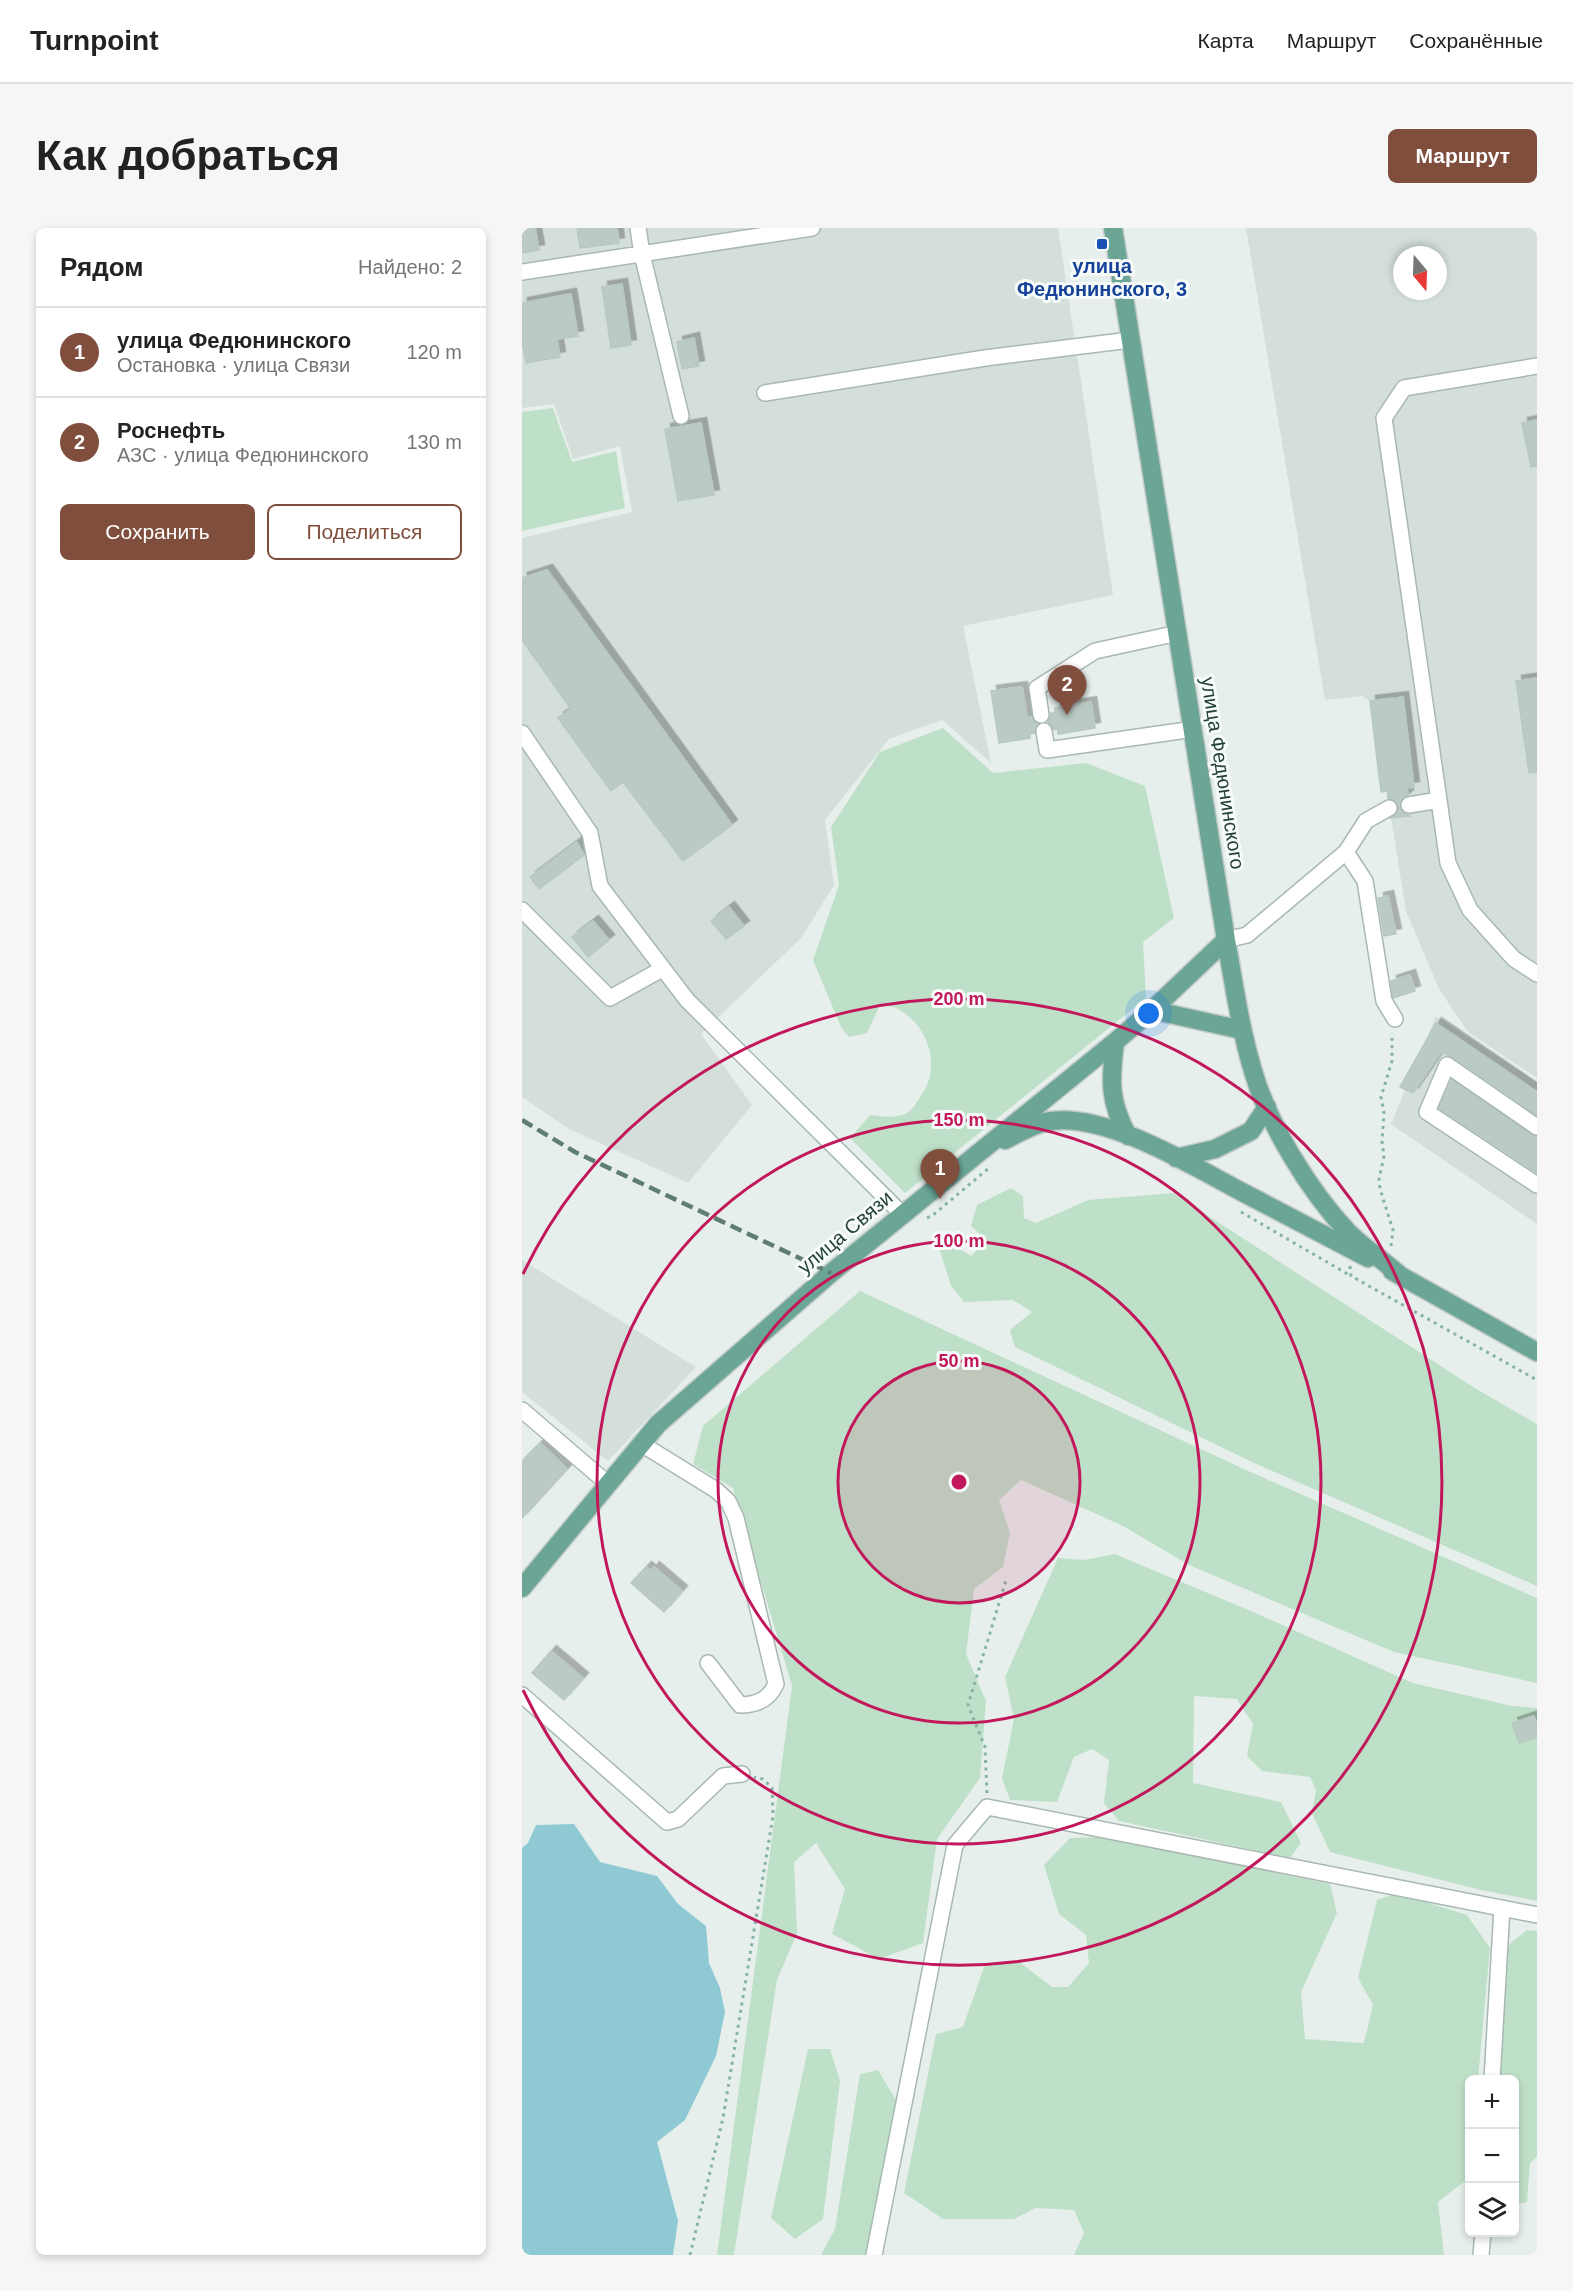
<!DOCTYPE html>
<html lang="ru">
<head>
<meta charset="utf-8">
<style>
  :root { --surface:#fff; --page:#f6f6f6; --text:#222; --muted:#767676; --line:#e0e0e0; --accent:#804e3d }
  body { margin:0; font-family:Arial,sans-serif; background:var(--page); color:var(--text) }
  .controls { position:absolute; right:18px; bottom:18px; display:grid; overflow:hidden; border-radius:9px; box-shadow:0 3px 9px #0003 }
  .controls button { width:54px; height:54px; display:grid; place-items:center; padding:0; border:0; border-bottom:2px solid var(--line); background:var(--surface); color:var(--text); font:30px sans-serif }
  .compass { position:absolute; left:871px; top:18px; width:54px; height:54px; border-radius:50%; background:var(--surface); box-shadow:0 3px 9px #0003; rotate:161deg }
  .you { position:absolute; left:627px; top:786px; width:21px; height:21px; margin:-15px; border:4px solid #fff; border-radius:50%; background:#1a73e8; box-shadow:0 0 0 9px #1a73e833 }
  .badge { display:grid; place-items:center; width:39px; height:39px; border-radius:50%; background:var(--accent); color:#fff; font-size:20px; font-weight:700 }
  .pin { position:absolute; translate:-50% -50px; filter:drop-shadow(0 2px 3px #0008) }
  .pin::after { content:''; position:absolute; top:32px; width:21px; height:18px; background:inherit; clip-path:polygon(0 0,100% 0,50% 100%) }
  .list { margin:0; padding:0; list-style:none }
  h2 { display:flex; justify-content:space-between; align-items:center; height:78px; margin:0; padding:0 24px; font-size:26px }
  h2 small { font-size:20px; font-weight:400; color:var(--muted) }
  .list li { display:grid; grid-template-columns:39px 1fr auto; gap:18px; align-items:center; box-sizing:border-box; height:90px; padding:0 24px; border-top:2px solid var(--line) }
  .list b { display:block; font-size:22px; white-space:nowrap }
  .list p { margin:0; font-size:20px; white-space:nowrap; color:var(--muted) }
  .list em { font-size:20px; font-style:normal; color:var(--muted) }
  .actions { display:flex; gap:12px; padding:18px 24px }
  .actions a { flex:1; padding:14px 0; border:2px solid var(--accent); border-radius:9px; text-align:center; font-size:21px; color:var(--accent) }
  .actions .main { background:var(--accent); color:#fff }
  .icon { flex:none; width:33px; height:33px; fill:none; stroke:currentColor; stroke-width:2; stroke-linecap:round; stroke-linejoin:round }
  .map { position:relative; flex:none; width:1015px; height:2027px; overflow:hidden; border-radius:9px }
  header { display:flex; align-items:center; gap:36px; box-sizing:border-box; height:84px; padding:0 30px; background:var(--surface); border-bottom:2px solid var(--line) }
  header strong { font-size:28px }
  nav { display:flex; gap:33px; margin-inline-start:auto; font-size:21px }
  .intro { display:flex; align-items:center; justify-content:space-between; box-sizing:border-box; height:144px; padding:0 36px }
  h1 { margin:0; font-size:42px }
  .button { padding:15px 27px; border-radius:9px; background:var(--accent); color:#fff; font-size:21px; font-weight:700 }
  main { display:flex; gap:36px; padding:0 36px }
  aside { flex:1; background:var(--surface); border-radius:9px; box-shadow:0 3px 9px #0003 }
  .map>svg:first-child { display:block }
</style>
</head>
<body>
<header>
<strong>Turnpoint</strong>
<nav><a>Карта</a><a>Маршрут</a><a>Сохранённые</a></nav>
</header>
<div class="intro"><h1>Как добраться</h1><a class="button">Маршрут</a></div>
<main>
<aside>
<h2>Рядом<small>Найдено: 2</small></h2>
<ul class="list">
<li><span class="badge">1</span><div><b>улица Федюнинского</b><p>Остановка · улица Связи</p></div><em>120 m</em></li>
<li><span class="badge">2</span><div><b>Роснефть</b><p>АЗС · улица Федюнинского</p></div><em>130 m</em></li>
</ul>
<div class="actions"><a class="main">Сохранить</a><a>Поделиться</a></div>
</aside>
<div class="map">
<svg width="1015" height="2027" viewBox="0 0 1015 2027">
  <defs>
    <filter id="shadow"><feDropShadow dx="5.5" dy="-5.5" stdDeviation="0" flood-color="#0004"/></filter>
  </defs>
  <rect width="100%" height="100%" fill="#e6efeb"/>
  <path fill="#d4dfda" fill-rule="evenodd" d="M0 0H536L591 367 441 398 469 535 420 492 367 511 303 592 312 657 279 710 179 806 230 877 166 955 47 901 0 869V310L110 284 98 218 51 231 32 176 0 180Z
    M724 0H1015V850L946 804 917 761 884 683 865 564H859L848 473 840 468 803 472ZM880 27H916V63H880Z
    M914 788 1015 854V996L869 896Z
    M0 1032 174 1139 86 1233 0 1164Z"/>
  <path fill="#bfe0c8" d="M31 180 50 234 94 223 103 280 0 303V184Z
    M421 500 471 545 564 535 623 558 652 690 621 714 624 770 383 965 328 910 348 887C359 888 375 891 385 885 392 881 396 872 400 866 419 838 407 798 376 781 371 778 364 778 358 777L345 805 327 809 319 799 291 732 317 657 309 599 358 524Z
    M489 960 501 968 502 990 514 995 566 972 651 965 956 1162 1015 1196V1358L732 1235 493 1119 488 1102 510 1084 491 1072 442 1074 429 1058 417 1020 428 1015 449 1028 465 1012 449 998 455 977Z
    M338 1063 724 1242 1015 1370V1455L872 1424 667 1337 601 1298 499 1252 477 1272 488 1305 481 1339 452 1361 444 1426 464 1473 458 1550 415 1611 401 1715 357 1731 310 1706 323 1661 294 1615 272 1634 275 1705 255 1752 212 2027H195L270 1458 211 1260 171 1236 181 1198Z
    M593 1326 731 1384 891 1455 990 1478 1015 1480V1673L959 1662 808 1624 790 1585 794 1562 788 1549 740 1543 725 1528 731 1496 715 1471 672 1468 671 1555 759 1574 779 1615 768 1630 597 1593 582 1575 587 1532 570 1521 552 1529 535 1574 488 1572 480 1550 492 1491 483 1449 536 1330 562 1332Z
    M581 1609 808 1656 815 1685 779 1764 783 1811 842 1815 851 1777 836 1750 855 1672 875 1665 945 1687 968 1720 956 1851 948 1852 947 1950 916 1974 922 2027H552L562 2005 552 1982 513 1980 492 1991H421L382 1965 414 1806 441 1799 462 1739 496 1733 530 1759H546L567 1735 564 1707 537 1686 522 1637 548 1610Z
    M1005 1702 1015 1703V1929L1008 1935 1005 1974 993 1976V1852H973L979 1723Z
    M286 1821H308L318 1853 301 1991 273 2011 249 1990Z
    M356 1842 378 1879 344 2027H299L313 2001 338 1846Z"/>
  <path fill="#8ec9d4" d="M52 1596 78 1634 135 1648 156 1676 184 1698 187 1735 198 1760 203 1784 194 1828 163 1892 135 1914 156 1993 151 2027H0V1620L6 1615 14 1597Z"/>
  <path fill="#bbcac4" stroke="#b8c9c2" stroke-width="1.5" filter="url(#shadow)" d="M0 0H13L17 22 0 25Z
    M55 0H95L97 15 58 20Z
    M100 56 109 117 89 120 80 59Z
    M49 66 56 108 35 111 38 129 4 135 0 114V75Z
    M172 110 177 138 160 141 155 114Z
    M1015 192V238L1009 239 1000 195Z
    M179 195 192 267 156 273 143 201Z
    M25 342 210 597 161 633 101 554 89 563 36 490 49 481 0 412V350Z
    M1015 450V544L1007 545 994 453Z
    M500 459 505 489H509L515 496 512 505 508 506V510L477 515 469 463Z
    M881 469 892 559 885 560 886 567 878 574 879 583 888 588 869 590 875 585 877 580 872 572 866 570 865 563 859 564 848 473Z
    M569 474 573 500 536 506V501L532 502 526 494 529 485H533V480Z
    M55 614 62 627 17 661 8 649Z
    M866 668 874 706 862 708 856 670Z
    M207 679 222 698 204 711 189 693Z
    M71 693 87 712 66 729 50 709Z
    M888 747 893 763 871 770 869 753Z
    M914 795 1015 864V887L931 829 919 824 891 865 878 859Z
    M930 852 1009 907 1015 909V945L917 880Z
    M18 1215 45 1241 0 1290V1233Z
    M124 1339 129 1343 132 1339 160 1363 142 1384 109 1355Z
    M29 1423 61 1450 42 1472 10 1445Z
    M1012 1488 1015 1497V1509L997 1515 990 1495Z"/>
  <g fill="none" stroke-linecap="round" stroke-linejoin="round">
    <defs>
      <path id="minor" d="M116 0 120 26 159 188
        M0 44 290 0
        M1015 138 882 160 862 190 926 635 948 682 992 731 1015 746
        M243 165 463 130 608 112
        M519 487 515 460 573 423 656 405
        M522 503 525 522 672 501
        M0 505 68 605 78 658 165 772 380 986
        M887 577 917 572
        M824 624 843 653 862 773 873 791
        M0 682 88 770 140 741
        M704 712 725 707 824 624 844 593 867 580
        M1015 899 925 837 905 884 1015 957
        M0 1182 85 1255
        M118 1215 194 1262 206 1273 214 1290 254 1456C247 1472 234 1477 218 1477L186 1435
        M0 1467 145 1594 156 1591 201 1548 220 1546
        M970 1852 980 1680
        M352 2027 433 1617 465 1579 1015 1687
        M959 2027 961 2004"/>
      <path id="major" d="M591 0 704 712C712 756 718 800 731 843 746 896 788 964 826 1004 842 1020 862 1033 879 1048
        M630 782 720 802
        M593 814C588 852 587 874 606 908
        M483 912C497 905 513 895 529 893 585 885 671 938 720 964 762 986 804 1008 846 1030
        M654 930 693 921 729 903 745 879
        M870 1043 1015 1124
        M0 1360 136 1196 309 1045 593 814 630 782 704 712"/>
    </defs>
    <use href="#minor" stroke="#a8b8b2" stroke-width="18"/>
    <use href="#major" stroke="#c2cac8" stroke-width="21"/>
    <path stroke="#86b3a5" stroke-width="3" stroke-dasharray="3 4.5" stroke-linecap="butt" d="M719 984 829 1048
      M405 990 411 987 467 940
      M869 1018 871 1002 858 961 857 951 862 928 860 913 862 885 859 869 870 833V805
      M828 1038 829 1048 1015 1152
      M465 1565 463 1519 446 1477 485 1349
      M168 2027 201 1890 251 1588 250 1560 241 1551 232 1549"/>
    <use href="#minor" stroke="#fff" stroke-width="15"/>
    <use href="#major" stroke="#6aa596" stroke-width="18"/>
    <path stroke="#5f7d75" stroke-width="4.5" stroke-dasharray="12 6" stroke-linecap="butt" d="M0 892 53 924 309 1045"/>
  </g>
  <circle cx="437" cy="1254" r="121" fill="#c2185b" fill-opacity=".12"/>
  <g fill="none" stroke="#c2185b" stroke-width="3">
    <circle cx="437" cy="1254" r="121"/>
    <circle cx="437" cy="1254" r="241"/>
    <circle cx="437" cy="1254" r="362"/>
    <path d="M1 1046A483 483 0 1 1 1 1462"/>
  </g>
  <rect fill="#1a4fb4" stroke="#f7fbf9" stroke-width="2" x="574" y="10" width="12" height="12" rx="3"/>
  <g text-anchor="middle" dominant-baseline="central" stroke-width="6" stroke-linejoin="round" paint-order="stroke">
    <g font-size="20" font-weight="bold" fill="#164399" stroke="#f7fbf9">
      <text x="580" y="38">улица<tspan x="580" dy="23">Федюнинского, 3</tspan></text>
    </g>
    <g font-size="20" fill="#24423a" stroke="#f7fbf9">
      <text transform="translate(701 545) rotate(81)">улица Федюнинского</text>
      <text transform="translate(323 1004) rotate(-40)">улица Связи</text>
    </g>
  </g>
  <circle cx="437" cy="1254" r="9" fill="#c2185b" stroke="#f7fbf9" stroke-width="3"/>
  <g font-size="18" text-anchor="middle" font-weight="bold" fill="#c2185b" stroke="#f7fbf9" stroke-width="6" stroke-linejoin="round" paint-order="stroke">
    <text x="437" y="777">200 m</text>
    <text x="437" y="898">150 m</text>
    <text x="437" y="1019">100 m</text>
    <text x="437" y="1139">50 m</text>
  </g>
</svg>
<div class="controls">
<button>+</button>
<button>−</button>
<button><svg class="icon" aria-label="layers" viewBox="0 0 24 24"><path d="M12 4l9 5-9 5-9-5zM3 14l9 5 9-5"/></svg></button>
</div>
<svg class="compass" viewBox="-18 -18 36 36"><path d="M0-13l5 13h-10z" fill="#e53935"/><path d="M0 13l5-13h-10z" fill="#767676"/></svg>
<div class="you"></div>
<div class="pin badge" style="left:418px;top:971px">1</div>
<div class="pin badge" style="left:545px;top:487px">2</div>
</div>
</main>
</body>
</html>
